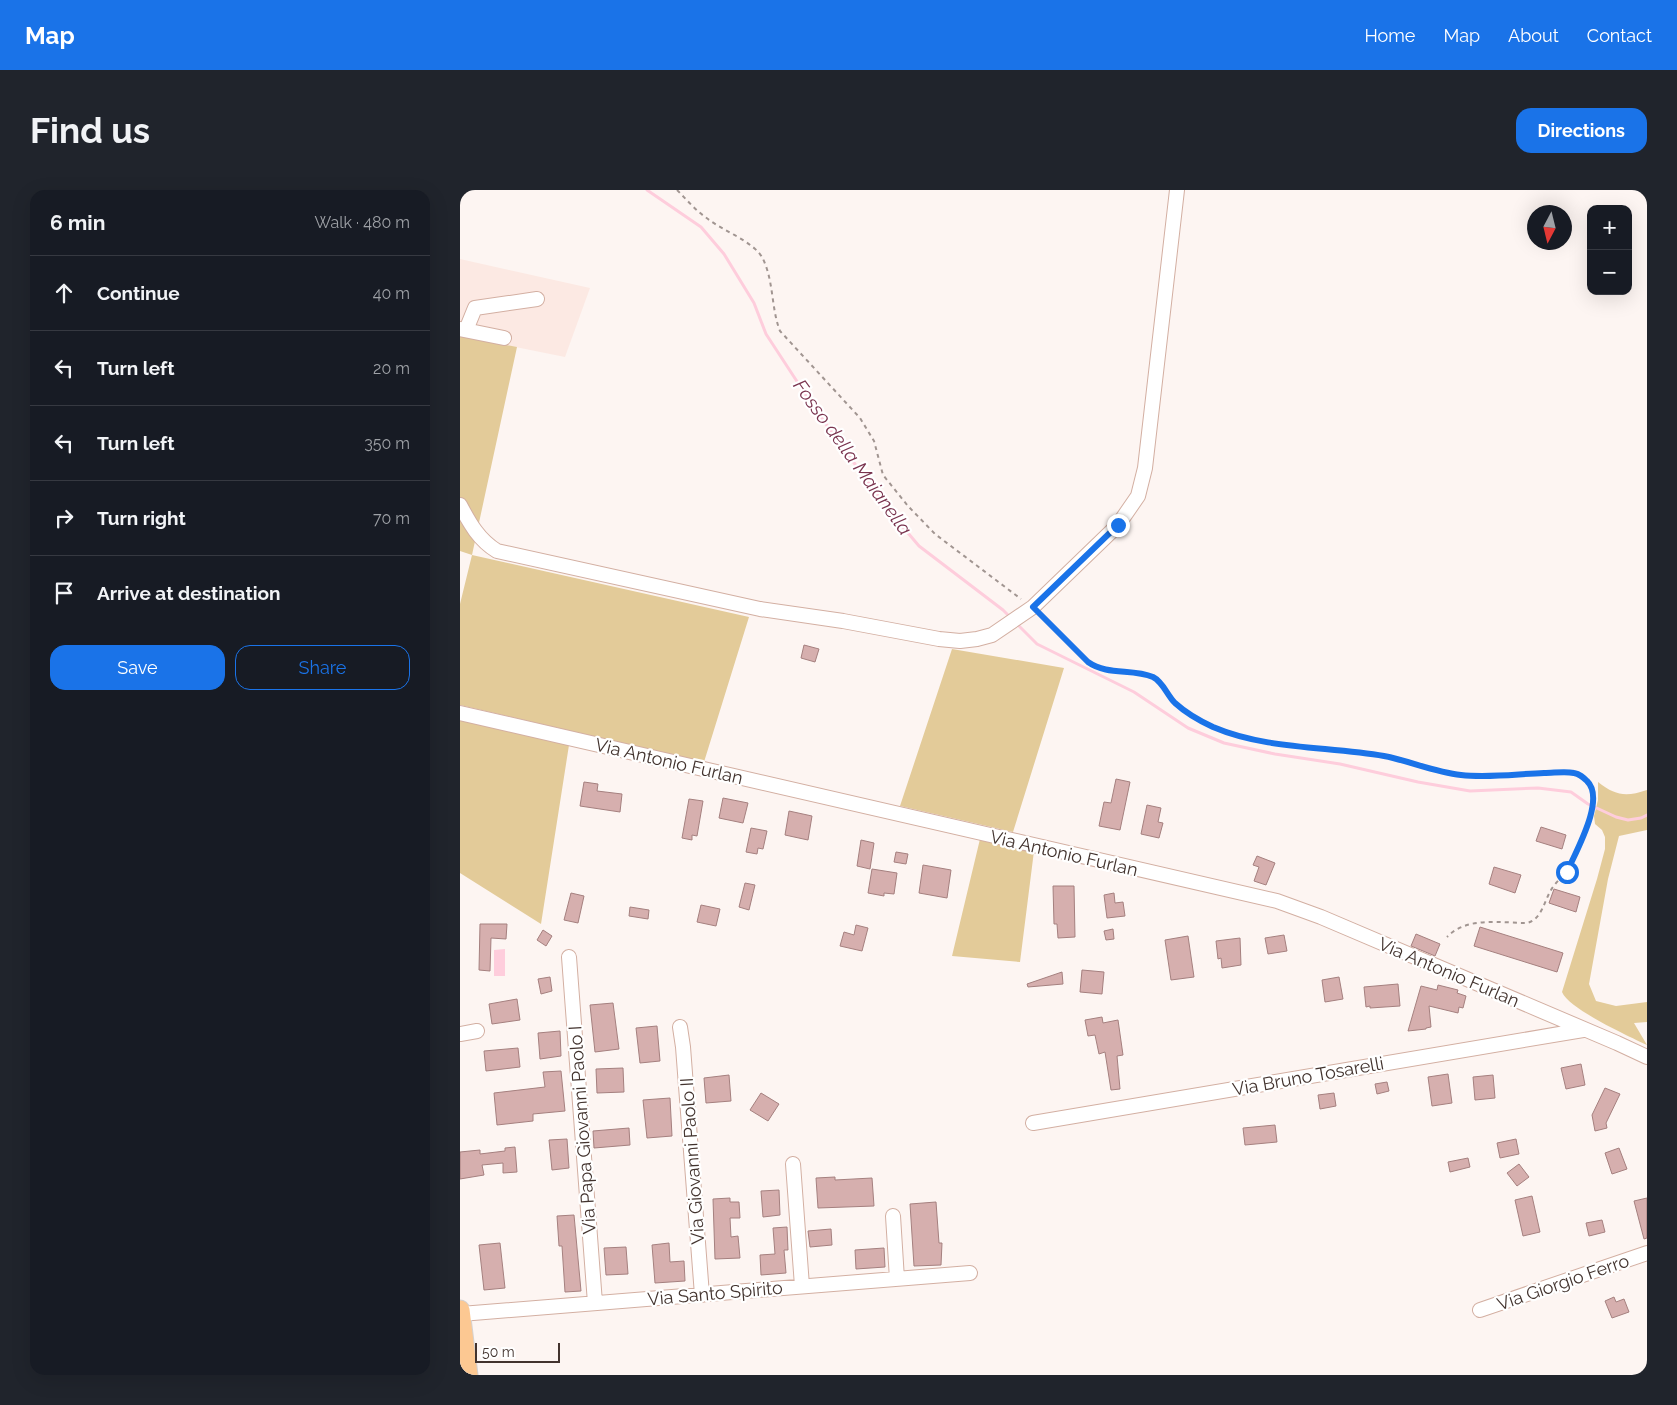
<!DOCTYPE html>
<html lang="en">
<head>
<meta charset="utf-8">
<style>
  :root { --surface:#171b24; --page:#20242c; --text:#f1f3f6; --muted:#9ea1a6; --line:#363941; --accent:#1a73e8 }
  body { margin:0; font-family:Raleway,sans-serif; background:var(--page); color:var(--text) }
  .controls { position:absolute; right:15px; top:15px; display:grid; overflow:hidden; border-radius:10px; box-shadow:0 5px 20px #0002 }
  .controls button { width:45px; height:45px; display:grid; place-items:center; padding:0; border:0; border-bottom:1px solid var(--line); background:var(--surface); color:var(--text); font:25px sans-serif }
  .compass { position:absolute; left:1067px; top:15px; width:45px; height:45px; border-radius:50%; background:var(--surface); box-shadow:0 5px 20px #0002; rotate:187deg }
  .scale { position:absolute; left:15px; bottom:12px; width:85px; box-sizing:border-box; padding-left:5px; border:2px solid #42332e; border-top:0; font-size:14px; line-height:18px; white-space:nowrap; color:#42332e; -webkit-text-stroke:4px #fff; paint-order:stroke }
  .stop { position:absolute; width:15px; height:15px; margin:-11px; border:4px solid #1a73e8; border-radius:50%; background:#fff }
  .stop.end { background:#1a73e8; border-color:#fff; box-shadow:0 1px 5px #0008 }
  .list { margin:0; padding:0; list-style:none }
  h2 { display:flex; justify-content:space-between; align-items:center; height:65px; margin:0; padding:0 20px; font-size:21px }
  h2 small { font-size:16px; font-weight:400; color:var(--muted) }
  .list li { display:grid; grid-template-columns:32px 1fr auto; gap:15px; align-items:center; box-sizing:border-box; height:75px; padding:0 20px; border-top:1px solid var(--line) }
  .list b { display:block; font-size:19px; white-space:nowrap }
  .list em { font-size:16px; font-style:normal; color:var(--muted) }
  .actions { display:flex; gap:10px; padding:15px 20px }
  .actions a { flex:1; padding:11px 0; border:1px solid var(--accent); border-radius:15px; text-align:center; font-size:18px; color:var(--accent) }
  .actions .main { background:var(--accent); color:#fff }
  .icon { flex:none; width:28px; height:28px; fill:none; stroke:currentColor; stroke-width:2; stroke-linecap:round; stroke-linejoin:round }
  .map { position:relative; flex:none; width:1187px; height:1185px; overflow:hidden; border-radius:15px }
  header { display:flex; align-items:center; gap:30px; box-sizing:border-box; height:70px; padding:0 25px; background:var(--accent); color:#fff }
  header strong { font-size:24px }
  nav { display:flex; gap:28px; margin-inline-start:auto; font-size:18px }
  .intro { display:flex; align-items:center; justify-content:space-between; box-sizing:border-box; height:120px; padding:0 30px }
  h1 { margin:0; font-size:35px }
  .button { padding:12px 22px; border-radius:15px; background:var(--accent); color:#fff; font-size:18px; font-weight:700 }
  main { display:flex; gap:30px; padding:0 30px }
  aside { flex:1; background:var(--surface); border-radius:15px; box-shadow:0 5px 20px #0002 }
  .map>svg:first-child { display:block }
</style>
</head>
<body>
<header>
<strong>Map</strong>
<nav><a>Home</a><a>Map</a><a>About</a><a>Contact</a></nav>
</header>
<div class="intro"><h1>Find us</h1><a class="button">Directions</a></div>
<main>
<aside>
<h2>6 min<small>Walk · 480 m</small></h2>
<ul class="list">
<li><svg class="icon" aria-label="ahead" viewBox="0 0 24 24"><path d="M12 20V5M6 11l6-6 6 6"/></svg><div><b>Continue</b></div><em>40 m</em></li>
<li><svg class="icon" aria-label="left" viewBox="0 0 24 24"><path d="M17 20v-9H6M10 6l-5 5 5 5"/></svg><div><b>Turn left</b></div><em>20 m</em></li>
<li><svg class="icon" aria-label="left" viewBox="0 0 24 24"><path d="M17 20v-9H6M10 6l-5 5 5 5"/></svg><div><b>Turn left</b></div><em>350 m</em></li>
<li><svg class="icon" aria-label="right" viewBox="0 0 24 24"><path d="M7 20v-9h11M14 6l5 5-5 5"/></svg><div><b>Turn right</b></div><em>70 m</em></li>
<li><svg class="icon" aria-label="arrive" viewBox="0 0 24 24"><path d="M6 21V4h12l-3 4 3 4H6"/></svg><div><b>Arrive at destination</b></div></li>
</ul>
<div class="actions"><a class="main">Save</a><a>Share</a></div>
</aside>
<div class="map">
<svg width="1187" height="1185" viewBox="0 0 1187 1185">
  <rect width="100%" height="100%" fill="#fdf5f2"/>
  <path fill="#fce9e3" d="M0 69 130 98 105 167 0 146Z"/>
  <path fill="#e3cb99" d="M0 146 57 157 12 365 289 427 244 572 0 515V414L12 365 0 361Z
    M492 459 604 478 553 642 440 616Z
    M0 529 109 555 81 734 0 683Z
    M1138 592C1156 606 1166 607 1187 600V640L1159 646 1148 689 1129 794 1136 811 1156 816 1187 812V832L1174 833 1187 855C1168 846 1109 819 1102 802L1137 689 1145 659V647L1142 640 1135 634 1134 626 1138 610Z
    M520 649 574 661 560 772 492 766Z"/>
  <path fill="#fecddc" d="M45 759V786H34V760Z"/>
  <g fill="none" stroke-linecap="round" stroke-linejoin="round">
    <path stroke="#fecddc" stroke-width="3" d="M187 0 241 37 264 64 294 113 306 144 355 219 426 317 459 356 543 420 551 428
      M557 434 577 454 674 502 728 538 764 553 815 564 880 574 958 592 1010 601 1078 598 1111 602 1128 614 1156 627 1168 630 1181 628 1187 625"/>
  </g>
  <path fill="#d6afae" stroke="#a5807f" d="M344 455 359 459 355 472 341 468Z
    M656 589 670 592 660 640 639 636 644 612 651 613Z
    M124 592 138 594 137 601 162 604 160 622 120 616Z
    M263 608 288 613 283 633 259 628Z
    M229 609 243 611 237 646 232 645V650L222 648Z
    M687 615 701 618 698 632 703 633 699 648 681 644Z
    M329 621 352 626 348 650 325 645Z
    M1081 637 1106 645 1102 659 1076 651Z
    M291 638 307 641 303 659 298 658 297 664 286 662Z
    M401 650 414 653 410 679 397 676Z
    M436 662 448 664 446 674 434 672Z
    M797 666 815 673 806 695 794 691 799 677 793 675Z
    M463 675 491 680 487 708 459 703Z
    M1034 677 1061 685 1055 703 1029 694Z
    M412 679 437 683 434 704 424 703V706L408 703Z
    M285 693 295 695 289 720 279 717Z
    M593 696H614L615 747 598 748 597 734H594Z
    M1094 699 1120 707 1116 722 1089 713Z
    M111 703 124 706 118 733 104 730Z
    M654 703 655 713 663 712 665 726 647 728 644 705Z
    M241 715 260 719 256 736 237 732Z
    M170 717 189 720 188 729 169 726Z
    M20 734H47L46 749 31 748 30 781 19 780Z
    M396 735 408 738 402 761 380 756 384 742 394 745Z
    M1020 737 1103 763 1097 782 1014 756Z
    M653 739 654 749 646 750 644 741Z
    M83 740 92 746 86 756 77 750Z
    M956 744 980 754 975 766 951 756Z
    M824 745 827 761 808 764 805 748Z
    M728 746 734 787 711 790 705 750Z
    M780 748 781 775 762 778 761 768 758 769 756 751Z
    M622 780 644 782 642 804 620 802Z
    M602 782 603 794 568 797 567 794Z
    M90 787 92 801 81 804 78 789Z
    M879 787 883 809 865 812 862 790Z
    M938 794 940 816 910 818V816L906 817 904 797Z
    M978 795 998 800 997 803 1006 806 1003 818 999 817 998 823 969 816 971 837 966 838V839L948 841 961 796 977 800Z
    M57 809 60 830 32 834 29 814Z
    M153 813 159 859 135 862 130 815Z
    M642 827 643 833 658 830 663 865 657 866 660 899 651 900 645 862 639 864 635 845 628 846 625 830Z
    M197 836 200 871 180 873 176 838Z
    M100 841 101 866 80 869 78 843Z
    M58 858 60 877 26 881 24 861Z
    M1121 874 1125 895 1106 899 1101 878Z
    M163 878 164 902 137 903 136 879Z
    M101 881 105 921 73 924V931L37 935 34 903 85 897 83 882Z
    M988 884 992 913 972 916 968 887Z
    M269 885 271 911 246 913 244 888Z
    M1033 885 1035 908 1015 910 1013 887Z
    M927 892 929 901 917 904 915 894Z
    M1145 898 1160 904 1146 933 1147 938 1135 941 1132 925Z
    M301 903 319 914 308 931 290 920Z
    M874 903 876 916 860 919 858 905Z
    M210 908 212 946 187 948 183 910Z
    M815 935 817 952 785 955 783 938Z
    M169 938 170 955 134 958 133 941Z
    M107 949 109 978 92 980 89 950Z
    M1056 949 1059 964 1040 968 1037 953Z
    M55 957 57 982 43 983V973L22 975 24 985 0 989V962L20 960V964L45 961V958Z
    M1159 958 1167 979 1152 984 1145 963Z
    M1008 968 1010 977 990 982 988 972Z
    M1059 974 1069 987 1057 996 1047 983Z
    M375 987V990L412 988 414 1016 358 1018 356 988Z
    M319 1000 320 1025 303 1027 301 1001Z
    M1072 1006 1080 1042 1063 1046 1055 1010Z
    M270 1008V1012H279L280 1028H270L271 1047 278 1046 280 1068 255 1069 253 1009Z
    M1187 1008V1048L1184 1049 1174 1011Z
    M476 1012 479 1053H482L481 1075 454 1076 450 1014Z
    M114 1025 121 1101 105 1102 102 1056H99L97 1026Z
    M1142 1030 1145 1042 1129 1046 1126 1033Z
    M327 1037 328 1060H324L326 1083 301 1085 300 1065 315 1064 313 1038Z
    M371 1039 372 1055 350 1057 348 1041Z
    M40 1053 45 1098 24 1100 19 1055Z
    M209 1053 210 1072 224 1071 225 1091 195 1093 192 1055Z
    M166 1057 168 1084 146 1085 144 1058Z
    M424 1058 425 1077 396 1079 395 1060Z
    M1154 1107 1156 1112 1164 1109 1169 1122 1152 1128 1145 1111Z"/>
  <g fill="none" stroke-linecap="round" stroke-linejoin="round">
    <defs>
      <path id="minor" d="M0 139 44 148
        M6 140 15 118 77 109
        M0 315C10 334 19 350 37 361L300 419 383 431 479 449 500 451 517 449 532 445 573 417 658 335 678 306 685 278 717 0
        M0 523 817 711 861 727 1157 853 1187 867
        M109 767 135 1113
        M220 837 223 857 242 1105
        M0 844 17 841
        M573 933 1123 840
        M333 974 342 1096
        M433 1026 437 1089
        M1020 1120 1187 1063
        M1 1124 510 1083"/>
      <path id="major" d="M0 1120 8 1185"/>
    </defs>
    <use href="#minor" stroke="#d3afa2" stroke-width="16"/>
    <use href="#major" stroke="#d5d2d1" stroke-width="21"/>
    <path stroke="#a19591" stroke-width="2" stroke-dasharray="4 4" stroke-linecap="butt" d="M217 0C227 10 236 21 248 29 263 41 295 52 303 69 314 92 311 118 320 141L400 228 414 251 423 285 448 316 475 344 561 409
      M582 426 628 472C648 486 672 478 693 487 703 492 707 505 715 513 726 523 740 531 753 536 806 560 868 556 924 566 950 570 974 582 1001 585 1029 588 1056 585 1084 583 1094 583 1105 581 1114 583 1119 584 1123 587 1127 591 1146 610 1116 661 1107 682 1102 687 1097 691 1093 697 1084 709 1083 729 1067 733 1041 733 1007 726 987 747"/>
    <use href="#minor" stroke="#fff" stroke-width="14"/>
    <use href="#major" stroke="#fcc892" stroke-width="19"/>
  </g>
  <g fill="none" stroke-linecap="round" stroke-linejoin="round">
    <path stroke="#1a73e8" stroke-width="6" d="M658 335 573 417 628 472C648 486 672 478 693 487 703 492 707 505 715 513 726 523 740 531 753 537 807 560 868 556 924 566 950 571 974 582 1001 585 1029 588 1056 584 1084 583 1094 583 1105 581 1114 583 1120 584 1123 587 1127 591 1146 609 1116 661 1107 682"/>
  </g>
  <g text-anchor="middle" dominant-baseline="central" stroke-width="4.5" stroke-linejoin="round" paint-order="stroke">
    <g font-size="18" fill="#42332e" stroke="#fff">
      <text transform="translate(209 571) rotate(13)">Via Antonio Furlan</text>
      <text transform="translate(604 663) rotate(13)">Via Antonio Furlan</text>
      <text transform="translate(989 782) rotate(23)">Via Antonio Furlan</text>
      <text transform="translate(848 886) rotate(-10)">Via Bruno Tosarelli</text>
      <text transform="translate(122 940) rotate(-94)">Via Papa Giovanni Paolo I</text>
      <text transform="translate(232 971) rotate(-94)">Via Giovanni Paolo II</text>
      <text transform="translate(1103 1092) rotate(-19)">Via Giorgio Ferro</text>
      <text transform="translate(255 1103) rotate(-5)">Via Santo Spirito</text>
    </g>
    <g font-size="19" font-style="italic" fill="#79334e" stroke="#fff">
      <text transform="translate(393 267) rotate(54)">Fosso della Maianella</text>
    </g>
  </g>
</svg>
<div class="controls">
<button>+</button>
<button>−</button>
</div>
<svg class="compass" viewBox="-18 -18 36 36"><path d="M0-13l5 13h-10z" fill="#e53935"/><path d="M0 13l5-13h-10z" fill="#9ea1a6"/></svg>
<div class="scale">50 m</div>
<div class="stop" style="left:1107px;top:682px"></div>
<div class="stop end" style="left:658px;top:335px"></div>
</div>
</main>
</body>
</html>
